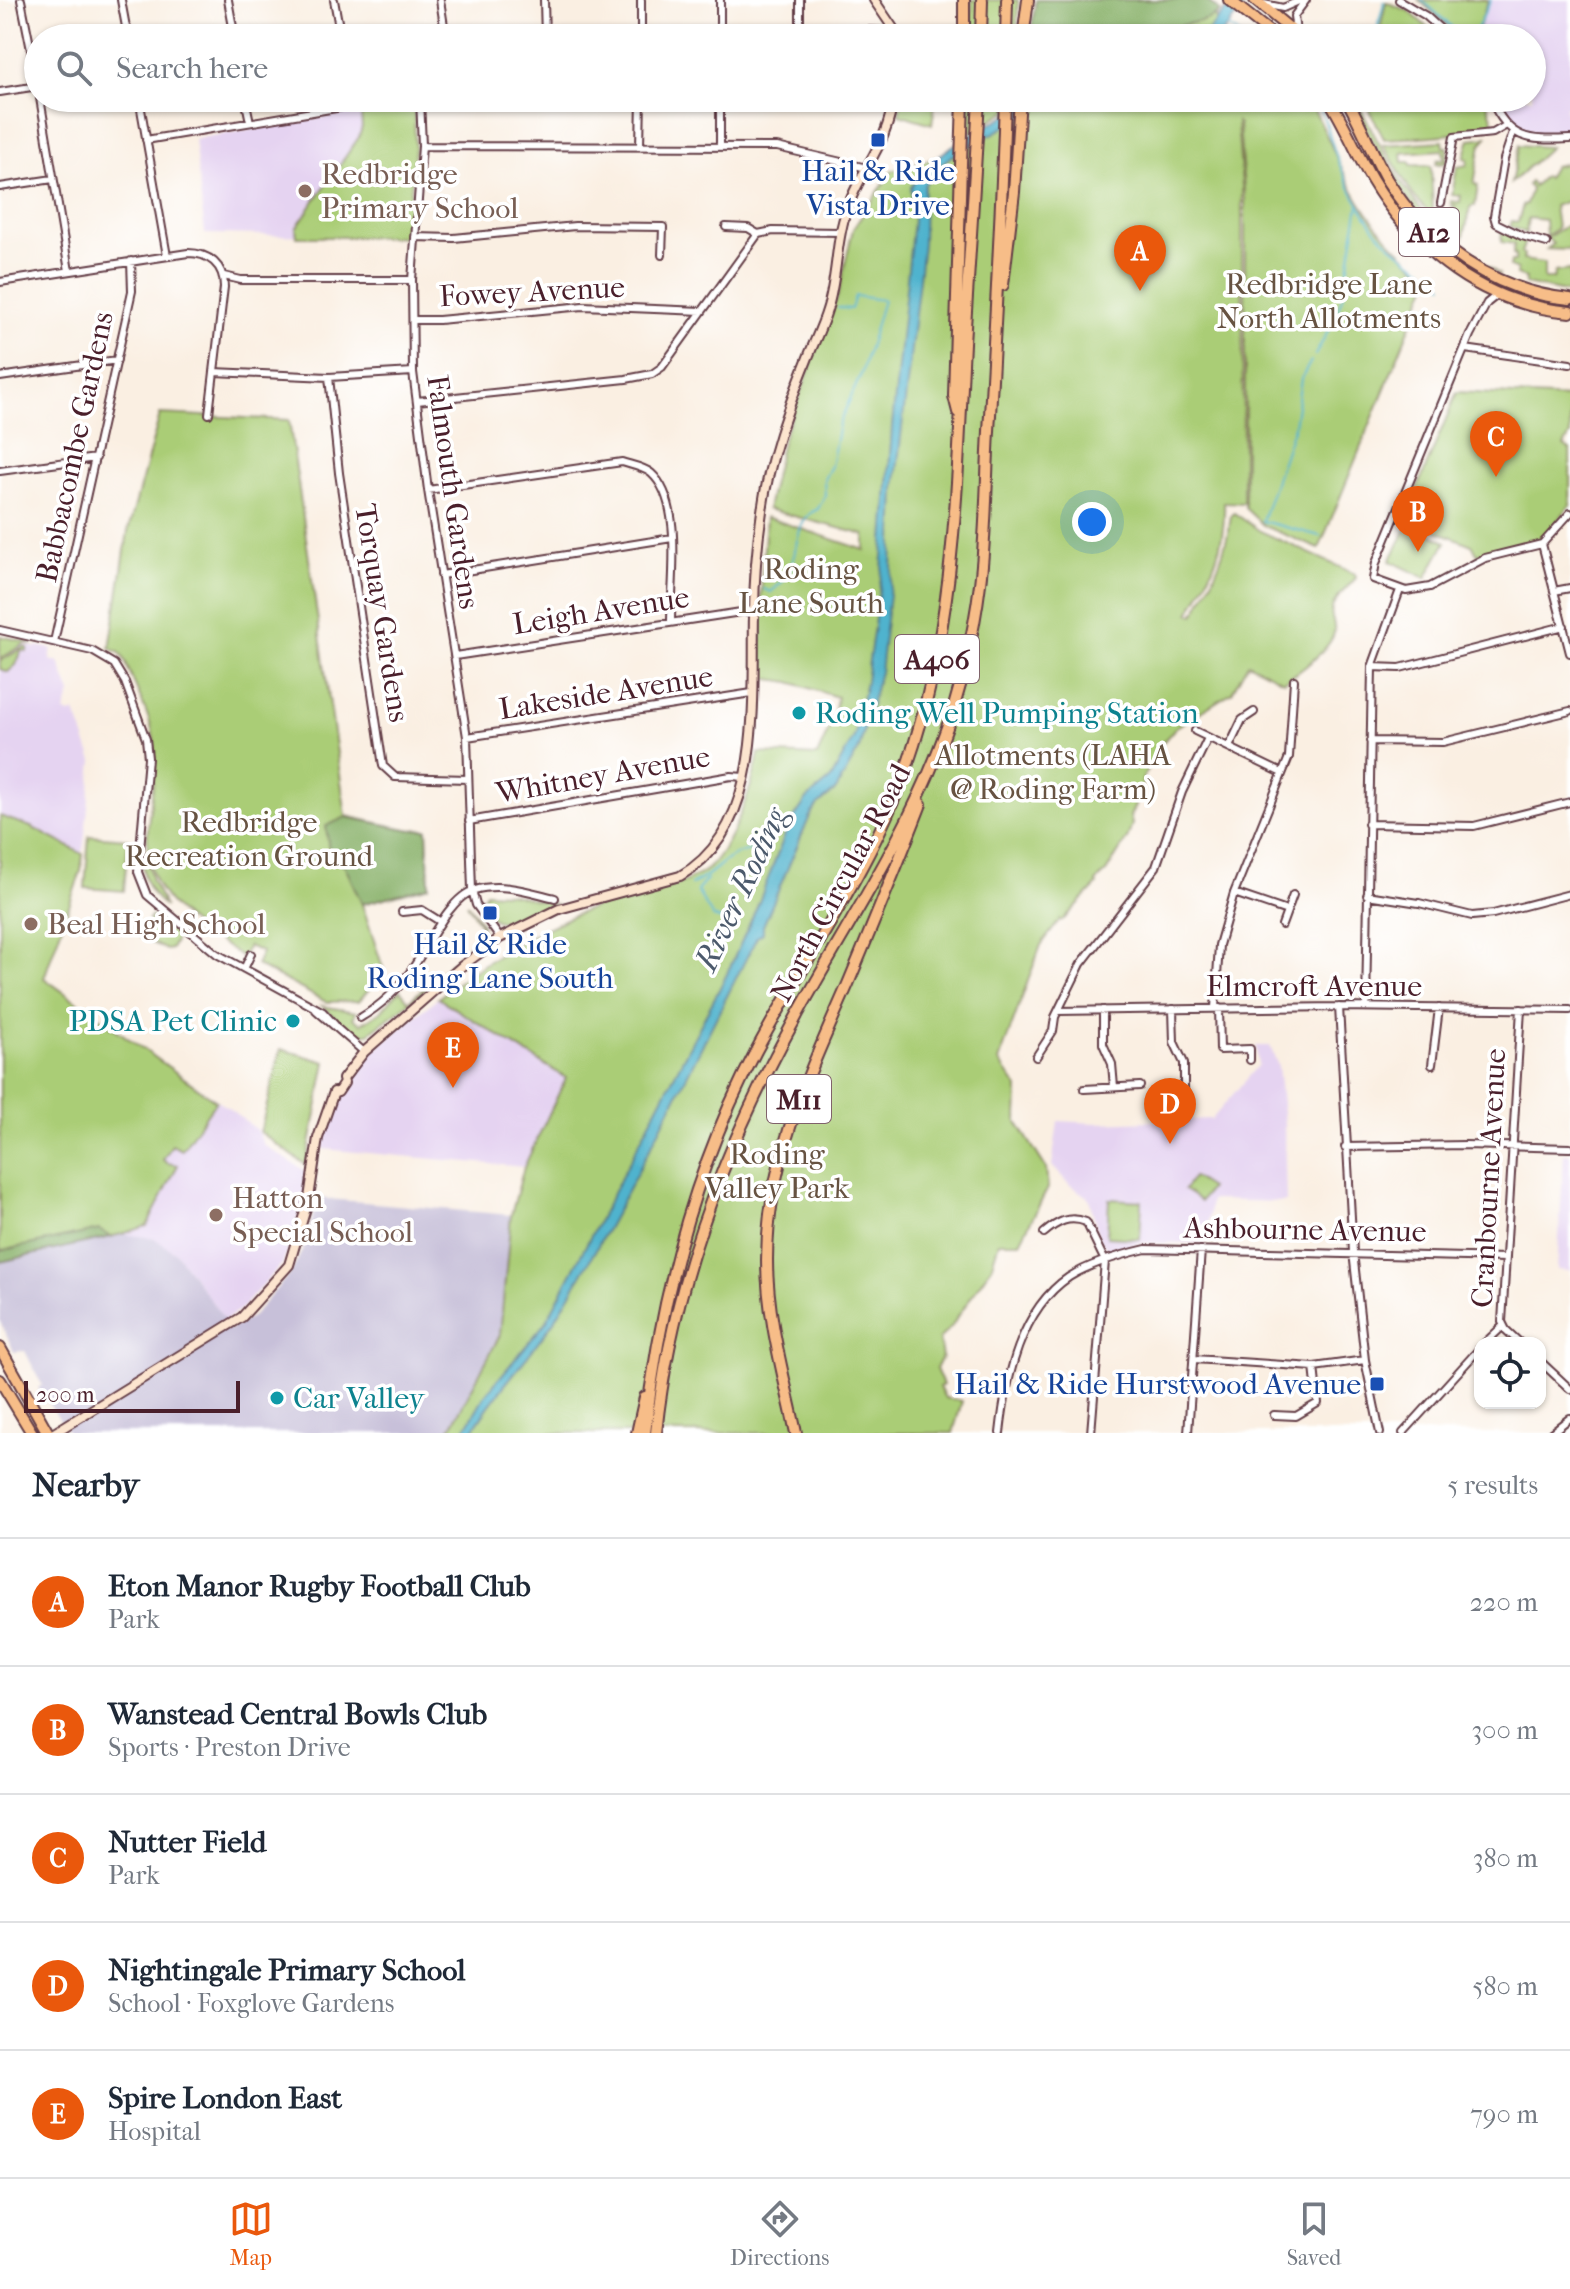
<!DOCTYPE html>
<html lang="en">
<head>
<meta charset="utf-8">
<style>
  :root { --surface:#fff; --page:#f2f2f3; --text:#1f2937; --muted:#747a83; --line:#e0e1e3; --accent:#ea580c }
  body { margin:0; font-family:"IM FELL French Canon",serif; background:var(--page); color:var(--text) }
  .controls { position:absolute; right:24px; bottom:24px; display:grid; overflow:hidden; border-radius:16px; box-shadow:0 2px 6px #0004 }
  .controls button { width:72px; height:72px; display:grid; place-items:center; padding:0; border:0; border-bottom:2px solid var(--line); background:var(--surface); color:var(--text); font:40px sans-serif }
  .scale { position:absolute; left:24px; bottom:20px; width:216px; box-sizing:border-box; padding-left:8px; border:4px solid #4a1f2b; border-top:0; font-size:22px; line-height:28px; white-space:nowrap; color:#4a1f2b; -webkit-text-stroke:6px #fff; paint-order:stroke }
  .you { position:absolute; left:1092px; top:522px; width:28px; height:28px; margin:-20px; border:6px solid #fff; border-radius:50%; background:#1a73e8; box-shadow:0 0 0 12px #1a73e833 }
  .badge { display:grid; place-items:center; width:52px; height:52px; border-radius:50%; background:var(--accent); color:#fff; font-size:26px; font-weight:700 }
  .pin { position:absolute; translate:-50% -66px; filter:drop-shadow(0 2px 4px #0008) }
  .pin::after { content:''; position:absolute; top:42px; width:28px; height:24px; background:inherit; clip-path:polygon(0 0,100% 0,50% 100%) }
  .list { margin:0; padding:0; list-style:none }
  h2 { display:flex; justify-content:space-between; align-items:center; height:104px; margin:0; padding:0 32px; font-size:34px }
  h2 small { font-size:26px; font-weight:400; color:var(--muted) }
  .list li { display:grid; grid-template-columns:52px 1fr auto; gap:24px; align-items:center; box-sizing:border-box; height:128px; padding:0 32px; border-top:2px solid var(--line) }
  .list b { display:block; font-size:30px; white-space:nowrap }
  .list p { margin:0; font-size:26px; white-space:nowrap; color:var(--muted) }
  .list em { font-size:26px; font-style:normal; color:var(--muted) }
  .icon { flex:none; width:44px; height:44px; fill:none; stroke:currentColor; stroke-width:2; stroke-linecap:round; stroke-linejoin:round }
  .map { position:relative; flex:none; width:1570px; height:1433px; overflow:hidden }
  .search { position:absolute; background:var(--surface); box-shadow:0 2px 6px #0004; left:24px; right:24px; top:24px; height:88px; display:flex; align-items:center; gap:20px; box-sizing:border-box; padding:0 28px; border-radius:44px; color:var(--muted); font-size:30px }
  .sheet { height:744px; background:var(--surface) }
  nav { display:flex; justify-content:space-around; align-items:center; box-sizing:border-box; height:112px; border-top:2px solid var(--line); background:var(--surface); font-size:22px; color:var(--muted) }
  nav a { display:grid; justify-items:center; gap:4px }
  nav .on { color:var(--accent) }
  .map>svg:first-child { display:block }
</style>
</head>
<body>
<div class="map">
<svg width="1570" height="1433" viewBox="0 0 1570 1433">
  <rect width="100%" height="100%" fill="#fff"/>
  <filter id="ink" filterUnits="userSpaceOnUse"><feTurbulence type="fractalNoise" baseFrequency=".0125" numOctaves="2"/><feDisplacementMap in="SourceGraphic" scale="16" xChannelSelector="R" yChannelSelector="G"/><feConvolveMatrix kernelMatrix="1 2 1 2 8 2 1 2 1" color-interpolation-filters="sRGB"/></filter>
  <filter id="wash" filterUnits="userSpaceOnUse"><feTurbulence type="fractalNoise" baseFrequency=".006" numOctaves="4" result="noise"/><feDisplacementMap in="SourceGraphic" scale="32" xChannelSelector="R" yChannelSelector="G"/><feGaussianBlur stdDeviation="1.8" result="paint"/><feColorMatrix in="noise" values="0 0 0 0 0 0 0 0 0 0 0 0 0 0 0 0 0 1.4 0 .05"/><feComposite in="paint" operator="in"/></filter>
  <g filter="url(#wash)">
    <rect width="100%" height="100%" fill="#faefe2"/>
    <path fill="#e5d3f1" d="M1488 0H1570V105L1565 107 1570 131 1536 133 1511 123 1506 115 1500 98H1532V38H1477L1478 24Z
      M414 107 415 146 407 237 205 234 194 139 355 112 357 116Z
      M0 638 36 648 37 646 52 649 50 660 59 662 71 694 64 712 70 714 75 712 93 761 81 871 44 978 231 1110 257 1130 264 1145 307 1172 306 1195 283 1263 239 1311 225 1320 176 1253 122 1234 0 1262Z
      M438 998 566 1078 524 1167 323 1149 322 1137 332 1109 355 1068 368 1054Z
      M1256 1046H1270L1278 1066 1284 1122 1286 1202 1211 1200 1206 1243H1138L1110 1252 1099 1237 1089 1198 1070 1185 1052 1166 1058 1121 1096 1123 1212 1119 1258 1065Z
      M1564 1154H1570V1271L1557 1270Z"/>
    <path fill="#c7c0d9" d="M317 1198 511 1215 500 1335 448 1433H69L38 1388 42 1385 25 1351 14 1352 0 1321V1262L122 1234 154 1238 176 1253 225 1320 229 1330 253 1316 292 1271 307 1241Z"/>
    <path fill="#aacd76" stroke="#7a7650" stroke-width="2" d="M972 0H1018L1017 38H971Z
      M1419 0H1488L1477 33 1459 36Z
      M1386 2 1409 11 1439 38H1378Z
      M1216 15V23L1202 38H1175L1180 26Z
      M902 98H936L932 124 899 114Z
      M969 98H1015V106L968 133Z
      M1051 98H1307C1325 127 1335 158 1352 188 1371 224 1399 252 1430 278L1319 549 1264 526 1245 508V202L1239 124 1237 122 1242 186 1243 503 1224 502C1226 547 1211 575 1190 613L1194 615C1213 583 1227 551 1231 515L1234 513 1260 531 1355 574 1356 578C1349 586 1335 597 1332 608 1329 616 1336 624 1334 633 1330 649 1298 674 1283 681L1248 663 1232 692 1175 728 1163 742 1143 778 1140 795 1130 816 1132 824 1128 837 1106 872 1096 882 1097 885 1062 921 1060 920 1041 945 999 1061 1018 1088 1017 1122 1046 1168 1048 1188 1020 1242H999L991 1267 951 1327 939 1339 942 1357 936 1369 943 1385 939 1387 945 1398 962 1401 953 1433H448L500 1335 511 1215 524 1167 566 1078 438 998C486 959 539 928 597 906 632 893 677 892 707 869 731 849 754 783 759 753L817 756 834 718 837 697 790 682 761 678V597L766 517 865 550V535L767 509 782 441 838 295 853 229 892 171 942 156 1042 106Z
      M1350 98H1355C1383 150 1407 204 1453 243 1468 255 1485 264 1500 275 1418 237 1389 174 1350 98Z
      M1364 98H1485L1494 123C1482 135 1405 138 1384 139Z
      M414 107 415 146 407 237H297L296 228 359 137 362 127 361 115Z
      M1487 137 1481 144 1474 184 1478 185 1475 206H1471L1462 244 1469 251 1448 235 1453 223 1448 221V218L1454 219 1456 211 1450 210 1456 206 1451 204V201L1460 202 1461 196 1452 195 1457 167 1467 165 1468 159 1464 158 1470 139Z
      M1443 141 1444 147H1448L1446 163 1436 164 1437 160 1444 159 1443 150 1402 153 1403 162H1410L1411 165 1431 166 1433 211H1445L1441 227 1413 195 1383 145Z
      M1519 145 1550 147 1511 183Z
      M1570 163V200L1554 206 1557 228 1546 237 1545 220 1528 218 1526 233 1510 226 1512 221 1518 222 1523 205H1526L1531 189 1527 185 1530 182 1534 186 1544 176 1547 178 1554 166Z
      M1570 223V250L1547 249 1553 244 1547 238Z
      M1502 231 1525 241 1521 253 1524 255 1523 260 1544 263V279H1553L1555 272 1570 270V293L1525 284 1526 278 1516 275 1517 270 1510 267 1511 261H1515L1516 254H1513L1514 244 1501 242Z
      M1457 392 1570 398V435L1564 446 1570 450V505L1550 531 1541 538 1478 554 1472 545 1405 518Z
      M160 414 289 420 346 816 411 830 427 829 429 886 362 904 384 971 359 1001 326 1002 256 965 262 952 248 946 242 957C190 921 141 901 148 827 150 802 157 774 155 748 153 719 135 688 125 661L120 653 110 648 128 531Z
      M1409 523 1446 542 1426 578 1390 561Z
      M0 636 28 642 30 644 26 643 0 659Z
      M25 647 28 648 27 651 22 650 16 665 8 672 0 669V661Z
      M0 816 31 827 83 854 81 871 44 978 216 1101 182 1150 172 1145 163 1160 167 1163 178 1165 147 1226 122 1234 0 1262Z
      M89 836 128 839 124 891 85 888Z
      M143 846 152 881 165 907C144 890 141 871 143 846Z
      M486 892 508 893 555 904C541 909 503 929 492 918 487 913 484 906 481 901Z
      M467 903 482 924V935L422 993 369 1033 355 1034 322 1006 356 1012 353 1018 361 1024 381 1011 400 990 409 1001 481 935 480 925Z
      M151 916 179 933 171 949 166 950 140 937Z
      M281 1049 326 1062 306 1165 260 1132Z
      M1193 1177 1210 1188 1201 1201 1184 1190Z
      M1109 1199 1142 1201 1140 1239 1107 1237Z"/>
    <path fill="#87b067" stroke="#686849" stroke-width="2" d="M1036 0H1206L1220 11C1210 23 1193 21 1180 26L1175 38H1030Z
      M346 817 411 830 427 829 429 886 362 904 344 864 330 861 326 826Z
      M99 1230 111 1237 0 1262V1251Z"/>
    <path fill="#4fb3ce" stroke="#4c697c" stroke-width="2" d="M1234 0H1249L1219 38H1202Z
      M1034 98H1051L1036 110 950 157 932 173 924 186 923 244 895 489 892 569 880 672 859 749 836 790 818 805 810 816 763 926V933L757 937C694 1060 634 1186 564 1305 537 1351 498 1387 471 1433H463L485 1395 546 1322 726 976 757 907 788 827 807 799 831 779 855 735 866 681 882 570 892 426 913 220 911 187C938 143 994 126 1034 98Z"/>
    <g fill="none" stroke-linecap="round" stroke-linejoin="round">
      <path stroke="#4fb3ce" stroke-width="2" d="M1422 0 1463 37 1475 33 1491 0
        M1226 25 1245 38
        M1375 38 1384 2
        M1313 98C1326 117 1325 123 1332 143 1341 171 1356 202 1373 226 1391 251 1421 265 1444 285
        M1315 355 1331 326 1344 293 1359 204
        M1311 361 1301 379 1294 426 1262 521 1320 536
        M764 589 771 592C777 586 786 580 789 573 798 553 794 518 818 509L825 495 824 479 831 466 839 424 862 372 883 300 855 296 851 309 838 308
        M707 879 697 891 713 917 729 922
        M691 885C719 873 722 853 757 849"/>
    </g>
  </g>
  <g filter="url(#ink)">
    <g fill="none" stroke-linecap="round" stroke-linejoin="round">
      <defs>
        <path id="street" d="M21 0 38 85
          M121 0 128 38
          M228 0 235 38
          M334 0 341 38
          M544 0 545 38
          M800 0V28L887 31 893 28
          M1399 0 1426 16 1450 38
          M1264 4 1283 8 1301 0
          M1296 32 1294 16 1306 0
          M438 38 444 26 440 0
          M641 38V0
          M720 38V0
          M0 92 38 86
          M40 98 69 271
          M139 98 167 256
          M245 98 250 122
          M420 98 422 146 412 280 413 372 428 490 467 737 472 890 476 905 500 938
          M1490 98C1510 140 1526 141 1570 139
          M1513 132 1504 159 1494 216 1496 223 1522 236 1547 243
          M146 140 348 106 351 104 352 98
          M422 146 777 147 867 168
          M640 146 641 98
          M720 146V98
          M0 187 53 179
          M1441 203 1454 137 1493 133 1505 126
          M726 227 748 228 758 234 773 231 841 232
          M415 237 454 238 575 226 663 227 662 255
          M224 276 241 280H412
          M0 282 188 253C209 253 224 265 224 287L209 414
          M1497 295 1487 303 1470 335 1376 563 1373 579 1406 591 1430 587 1485 558 1542 544 1570 513
          M413 320H439L583 306 702 311
          M1465 349 1570 364
          M214 372 329 377 413 372
          M0 377 117 360
          M329 377 339 473 383 766 395 777 468 779
          M417 401 626 379 652 374 662 367 758 234
          M0 471 96 458
          M428 490 622 462C631 465 644 467 651 473 684 502 671 581 671 622
          M1542 544 1570 653
          M441 575 672 538
          M1554 591 1570 588
          M0 630 92 651 114 664 125 682 146 739 148 758 138 872 147 895 217 954 323 1012 335 1025
          M54 642 132 291 131 261
          M455 656 754 610
          M1372 667 1400 668 1564 626
          M1195 731 1282 773
          M467 737 752 693
          M1370 741 1443 742 1570 711
          M1229 747 1242 720 1254 712
          M469 821 731 776 744 777
          M1368 824 1474 826 1570 802
          M1234 893 1287 911
          M1367 895 1419 903 1472 916 1493 914 1570 894
          M402 912 422 910 441 922
          M1282 925 1293 895
          M244 969 251 954
          M1339 1007 1353 1252 1365 1360 1380 1433
          M1366 1007 1372 667 1400 590
          M1215 1008 1219 945 1234 893 1289 757 1294 680
          M1219 1008 1220 1050 1250 1049V1060
          M1173 1009 1174 1042 1184 1063V1117
          M316 1010 364 1052
          M1103 1010V1044L1112 1064 1114 1087
          M1058 1011 1339 1007 1570 1010
          M360 1018C380 1006 397 991 410 972 426 951 448 897 475 890 501 882 530 892 555 898
          M1036 1057 1053 1031 1055 1017 1081 964 1156 867 1182 792 1208 738
          M1432 1065 1439 1008
          M1084 1089 1140 1086
          M1345 1147 1466 1145 1570 1148
          M1044 1233C1057 1222 1069 1215 1086 1222L1105 1261
          M1485 1343 1503 1326
          M1520 1343 1506 1330 1502 1322 1521 1009
          M1194 1359 1314 1367 1365 1360
          M1540 1361 1570 1389
          M1274 1415 1296 1416 1318 1403 1314 1367
          M1000 1433C1006 1379 1020 1310 1069 1277 1091 1263 1120 1255 1146 1249L1506 1258
          M1091 1433 1105 1261
          M1188 1433 1201 1250
          M1403 1433 1480 1348
          M1551 1433 1570 1418"/>
        <path id="secondary" d="M874 0 893 28 895 38
          M335 1093 338 1092 344 1083 343 1079 364 1052 462 966 500 938 559 909 680 876C765 828 752 698 754 614 754 580 757 545 762 511 769 459 787 410 807 360 813 344 822 327 827 310 838 277 835 241 847 209 861 168 889 143 893 98
          M54 1433 242 1317 289 1265 309 1198 318 1138 334 1092"/>
        <path id="highway" d="M964 0V38
          M1229 0 1277 38
          M1255 0 1301 38
          M981 38 982 0
          M1006 38 1007 0
          M1023 38 1028 0
          M1328 98C1345 124 1356 153 1372 180 1415 252 1485 305 1570 312
          M1346 98C1361 124 1372 153 1387 180 1427 244 1494 292 1570 299
          M1003 285 1014 192 1020 98
          M958 412 954 396 963 98
          M0 1348 48 1433
          M0 1380 32 1433
          M637 1433 645 1397
          M645 1433C660 1300 693 1170 756 1051 806 957 871 868 907 766 955 629 957 487 964 343 969 262 975 180 979 98
          M656 1433C671 1289 724 1148 794 1021 844 929 905 840 942 741 960 695 974 633 980 584 987 528 986 471 990 415 996 309 1002 204 1005 98
          M796 1433C784 1376 767 1318 767 1260 767 1161 809 1073 848 984 873 924 898 864 921 804"/>
      </defs>
      <use href="#street" stroke="#643e46" stroke-width="10"/>
      <use href="#secondary" stroke="#643e46" stroke-width="12"/>
      <use href="#highway" stroke="#643e46" stroke-width="14"/>
      <use href="#street" stroke="#fff" stroke-width="6"/>
      <use href="#secondary" stroke="#fce5cf" stroke-width="8"/>
      <use href="#highway" stroke="#f7bd88" stroke-width="10"/>
    </g>
  </g>
  <g fill="#1a4fb4" stroke="#fff" stroke-width="3">
    <rect x="870" y="132" width="16" height="16" rx="4"/>
    <rect x="482" y="905" width="16" height="16" rx="4"/>
    <rect x="1369" y="1376" width="16" height="16" rx="4"/>
  </g>
  <g fill="#8d6e63" stroke="#fff" stroke-width="3">
    <circle cx="305" cy="191" r="8"/>
    <circle cx="31" cy="924" r="8"/>
    <circle cx="216" cy="1215" r="8"/>
  </g>
  <g fill="#0f9aa8" stroke="#fff" stroke-width="3">
    <circle cx="799" cy="713" r="8"/>
    <circle cx="293" cy="1021" r="8"/>
    <circle cx="277" cy="1398" r="8"/>
  </g>
  <g text-anchor="middle" dominant-baseline="central" stroke-width="7" stroke-linejoin="round" paint-order="stroke">
    <g fill="#fff" stroke="#80626b" stroke-width="2">
      <rect x="1399" y="208" width="60" height="48" rx="6"/>
      <rect x="895" y="635" width="84" height="48" rx="6"/>
      <rect x="767" y="1075" width="64" height="48" rx="6"/>
    </g>
    <g font-size="28" font-weight="bold" fill="#4a1f2b">
      <text x="1429" y="232">A12</text>
      <text x="937" y="659">A406</text>
      <text x="799" y="1099">M11</text>
    </g>
    <g font-size="30" fill="#164399" stroke="#fff">
      <text x="878" y="171">Hail &amp; Ride<tspan x="878" dy="34">Vista Drive</tspan></text>
      <text x="490" y="944">Hail &amp; Ride<tspan x="490" dy="34">Roding Lane South</tspan></text>
      <text x="1361" y="1384" text-anchor="end">Hail &amp; Ride Hurstwood Avenue</text>
    </g>
    <g font-size="30" fill="#785e54" stroke="#fff" text-anchor="start">
      <text x="321" y="174">Redbridge<tspan x="321" dy="34">Primary School</tspan></text>
      <text x="47" y="924">Beal High School</text>
      <text x="232" y="1198">Hatton<tspan x="232" dy="34">Special School</tspan></text>
    </g>
    <g font-size="30" fill="#675342" stroke="#fff">
      <text x="1329" y="284">Redbridge Lane<tspan x="1329" dy="34">North Allotments</tspan></text>
      <text x="811" y="569">Roding<tspan x="811" dy="34">Lane South</tspan></text>
      <text x="1053" y="755">Allotments (LAHA<tspan x="1053" dy="34">@ Roding Farm)</tspan></text>
      <text x="249" y="822">Redbridge<tspan x="249" dy="34">Recreation Ground</tspan></text>
      <text x="777" y="1154">Roding<tspan x="777" dy="34">Valley Park</tspan></text>
    </g>
    <g font-size="30" fill="#4a1f2b" stroke="#fff">
      <text transform="translate(532 292) rotate(-3)">Fowey Avenue</text>
      <text transform="translate(75 447) rotate(-78)">Babbacombe Gardens</text>
      <text transform="translate(453 492) rotate(82)">Falmouth Gardens</text>
      <text transform="translate(601 611) rotate(-9)">Leigh Avenue</text>
      <text transform="translate(382 613) rotate(81)">Torquay Gardens</text>
      <text transform="translate(606 693) rotate(-9)">Lakeside Avenue</text>
      <text transform="translate(603 775) rotate(-10)">Whitney Avenue</text>
      <text transform="translate(841 883) rotate(-62)">North Circular Road</text>
      <text x="1314" y="986">Elmcroft Avenue</text>
      <text transform="translate(1489 1178) rotate(-87)">Cranbourne Avenue</text>
      <text transform="translate(1305 1230) rotate(1)">Ashbourne Avenue</text>
    </g>
    <g font-size="30" fill="#0d838f" stroke="#fff" text-anchor="start">
      <text x="815" y="713">Roding Well Pumping Station</text>
      <text x="277" y="1021" text-anchor="end">PDSA Pet Clinic</text>
      <text x="293" y="1398">Car Valley</text>
    </g>
    <g font-size="32" font-style="italic" fill="#4c5a6c" stroke="#fff">
      <text transform="translate(741 889) rotate(-65)">River Roding</text>
    </g>
  </g>
</svg>
<div class="controls">
<button><svg class="icon" aria-label="locate" viewBox="0 0 24 24"><circle cx="12" cy="12" r="6"/><path d="M12 2v4M12 18v4M2 12h4M18 12h4"/></svg></button>
</div>
<div class="scale">200 m</div>
<div class="you"></div>
<div class="pin badge" style="left:1140px;top:291px">A</div>
<div class="pin badge" style="left:1418px;top:552px">B</div>
<div class="pin badge" style="left:1496px;top:477px">C</div>
<div class="pin badge" style="left:1170px;top:1144px">D</div>
<div class="pin badge" style="left:453px;top:1088px">E</div>
<div class="search"><svg class="icon" aria-label="search" viewBox="0 0 24 24"><circle cx="10" cy="10" r="6"/><path d="M15 15l6 6"/></svg>Search here</div>
</div>
<section class="sheet">
<h2>Nearby<small>5 results</small></h2>
<ul class="list">
<li><span class="badge">A</span><div><b>Eton Manor Rugby Football Club</b><p>Park</p></div><em>220 m</em></li>
<li><span class="badge">B</span><div><b>Wanstead Central Bowls Club</b><p>Sports · Preston Drive</p></div><em>300 m</em></li>
<li><span class="badge">C</span><div><b>Nutter Field</b><p>Park</p></div><em>380 m</em></li>
<li><span class="badge">D</span><div><b>Nightingale Primary School</b><p>School · Foxglove Gardens</p></div><em>580 m</em></li>
<li><span class="badge">E</span><div><b>Spire London East</b><p>Hospital</p></div><em>790 m</em></li>
</ul>
</section>
<nav>
<a class="on"><svg class="icon" aria-label="map" viewBox="0 0 24 24"><path d="M3 6l6-2 6 2 6-2v14l-6 2-6-2-6 2zM9 4v14M15 6v14"/></svg>Map</a>
<a><svg class="icon" aria-label="directions" viewBox="0 0 24 24"><path d="M12 3l9 9-9 9-9-9zM9 14v-3h6M13 9l2 2-2 2"/></svg>Directions</a>
<a><svg class="icon" aria-label="saved" viewBox="0 0 24 24"><path d="M7 4h10v16l-5-4-5 4z"/></svg>Saved</a>
</nav>
</body>
</html>
